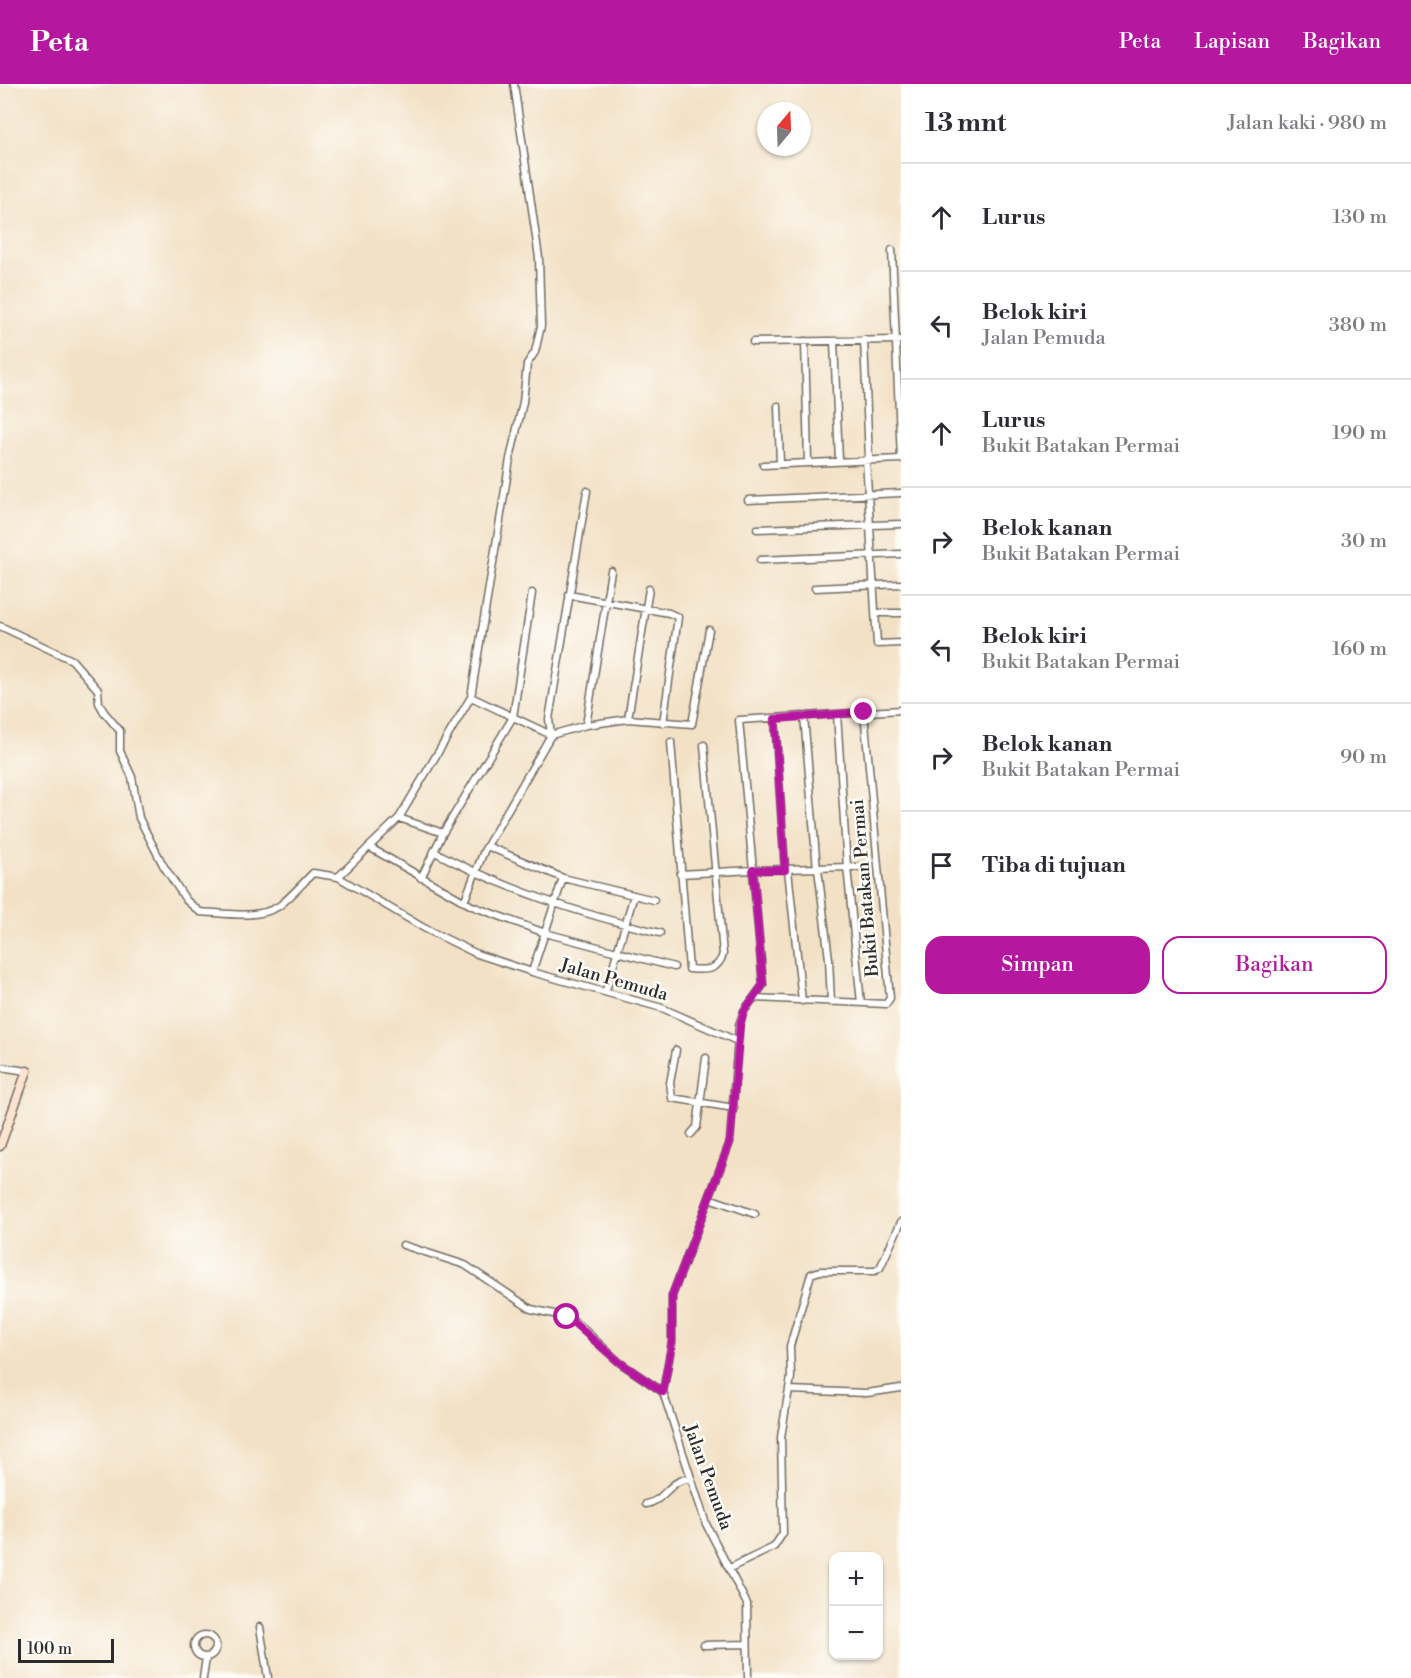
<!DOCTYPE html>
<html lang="id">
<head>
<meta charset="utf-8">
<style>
  :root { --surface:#fff; --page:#f2f2f3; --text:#2b2b33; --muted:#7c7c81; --line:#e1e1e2; --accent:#b5179e }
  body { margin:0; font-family:"Libre Bodoni",serif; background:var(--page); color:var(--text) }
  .controls { position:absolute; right:18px; bottom:18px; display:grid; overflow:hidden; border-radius:12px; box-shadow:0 2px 4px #0004 }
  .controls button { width:54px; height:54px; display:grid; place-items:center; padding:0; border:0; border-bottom:2px solid var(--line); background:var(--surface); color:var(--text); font:30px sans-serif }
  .compass { position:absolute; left:757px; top:18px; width:54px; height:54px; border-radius:50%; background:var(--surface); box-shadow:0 2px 4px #0004; rotate:19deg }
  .scale { position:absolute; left:18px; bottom:15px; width:96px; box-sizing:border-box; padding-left:6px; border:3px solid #2b2b2b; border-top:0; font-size:16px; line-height:21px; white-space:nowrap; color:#2b2b2b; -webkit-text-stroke:4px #fdfcf7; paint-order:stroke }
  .stop { position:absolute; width:18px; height:18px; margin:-14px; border:4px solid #b5179e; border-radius:50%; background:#fff }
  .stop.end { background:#b5179e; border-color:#fff; box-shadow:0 2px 6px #0008 }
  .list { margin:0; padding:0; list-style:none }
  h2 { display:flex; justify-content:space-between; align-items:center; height:78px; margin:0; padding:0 24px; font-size:26px }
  h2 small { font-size:20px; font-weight:400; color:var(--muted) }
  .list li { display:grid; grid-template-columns:39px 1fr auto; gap:18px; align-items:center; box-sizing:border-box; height:108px; padding:0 24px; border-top:2px solid var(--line) }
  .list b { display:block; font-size:22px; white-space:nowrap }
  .list p { margin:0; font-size:20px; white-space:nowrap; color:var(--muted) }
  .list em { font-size:20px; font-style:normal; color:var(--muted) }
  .actions { display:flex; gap:12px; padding:18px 24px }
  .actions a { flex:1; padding:14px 0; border:2px solid var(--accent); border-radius:18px; text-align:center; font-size:21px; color:var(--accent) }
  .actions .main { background:var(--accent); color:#fff }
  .icon { flex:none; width:33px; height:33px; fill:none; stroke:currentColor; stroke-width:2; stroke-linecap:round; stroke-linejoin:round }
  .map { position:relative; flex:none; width:901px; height:1594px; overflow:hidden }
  header { display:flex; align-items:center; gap:36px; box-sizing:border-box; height:84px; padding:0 30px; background:var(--accent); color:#fff }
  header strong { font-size:28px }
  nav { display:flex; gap:33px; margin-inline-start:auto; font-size:21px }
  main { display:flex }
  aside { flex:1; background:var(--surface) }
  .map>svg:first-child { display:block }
</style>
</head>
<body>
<header>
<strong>Peta</strong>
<nav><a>Peta</a><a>Lapisan</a><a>Bagikan</a></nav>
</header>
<main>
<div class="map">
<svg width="901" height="1594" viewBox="0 0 901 1594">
  <rect width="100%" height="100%" fill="#fdfcf7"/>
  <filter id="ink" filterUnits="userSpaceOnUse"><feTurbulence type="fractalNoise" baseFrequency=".0167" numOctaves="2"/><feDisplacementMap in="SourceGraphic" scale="12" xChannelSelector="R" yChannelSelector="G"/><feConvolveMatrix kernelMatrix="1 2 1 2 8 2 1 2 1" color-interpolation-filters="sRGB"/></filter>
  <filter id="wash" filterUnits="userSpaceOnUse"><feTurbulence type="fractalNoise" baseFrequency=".008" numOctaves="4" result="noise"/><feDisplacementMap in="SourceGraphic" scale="24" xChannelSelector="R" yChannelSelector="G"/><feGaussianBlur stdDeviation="1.35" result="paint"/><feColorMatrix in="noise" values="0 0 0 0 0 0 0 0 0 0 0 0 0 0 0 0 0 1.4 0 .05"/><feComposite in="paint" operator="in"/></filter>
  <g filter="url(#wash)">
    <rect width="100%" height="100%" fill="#f3e1c6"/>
  </g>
  <g filter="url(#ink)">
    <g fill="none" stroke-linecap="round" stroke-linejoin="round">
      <defs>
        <path id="street" d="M892 166 901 375
          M864 256 869 375
          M805 257 808 378
          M834 257 839 377
          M753 258 901 256
          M778 322 780 380
          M866 375 877 560 901 559
          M763 381 901 375
          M748 416 901 409
          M757 445 901 440
          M760 476 901 470
          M815 504 901 500
          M569 511 669 529 678 533 663 639
          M875 529H901
          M0 542 72 576 98 606 99 619 104 628 120 647V667L132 693 139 734 163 781 186 816 200 828C223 829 258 836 279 822 291 813 302 800 313 789L338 793 424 844 477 870 532 888 662 924 737 957
          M471 613 551 651
          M804 632 817 785
          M628 635 649 505
          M775 635 785 786
          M586 641 628 635 692 640 709 546
          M551 651 549 635 587 407
          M671 658 689 885C705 886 718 888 723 870L704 661
          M399 734 443 749
          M487 762 563 794 654 816
          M369 763 472 822 545 849 674 883
          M435 768C506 806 581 830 660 849
          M818 785 829 875 831 918
          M788 786 802 917
          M680 790 753 786 739 636 901 626
          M338 793 399 734 471 613 510 375 523 318 527 280 535 268 541 242 539 174 514 0
          M421 794 443 749 513 633 532 509
          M464 818 484 767 551 651 586 641 611 487
          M532 888 563 794
          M606 906 634 811
          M754 914 886 920 890 914 864 628
          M861 919 847 783H862
          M676 966 670 999 672 1014 734 1024
          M0 983 27 987
          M691 1050 697 1043 706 974
          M709 1114 755 1130
          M403 1161 465 1181 531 1225 567 1233 579 1241 619 1278 663 1308
          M789 1306 867 1309 901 1304
          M646 1420C665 1417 669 1395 690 1395
          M730 1484 774 1463 783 1449 781 1353 791 1293 790 1262 811 1190 820 1187H875L880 1184 901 1138
          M260 1543 268 1594
          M194 1562a11 11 0 1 1 22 0a11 11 0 1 1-22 0Z
          M704 1561 747 1560
          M203 1594 206 1574
          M748 1594 747 1520 706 1440 663 1308 672 1258V1212L730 1058 739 941 744 927 763 901 753 786 847 783 837 630"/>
        <path id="secondary" d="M0 1062 27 987"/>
      </defs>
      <use href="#street" stroke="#716b61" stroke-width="9"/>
      <use href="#secondary" stroke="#716b61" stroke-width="11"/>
      <use href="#street" stroke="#fff" stroke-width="6"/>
      <use href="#secondary" stroke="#fde4d1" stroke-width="8"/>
    </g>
  </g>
  <g fill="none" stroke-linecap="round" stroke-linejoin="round" filter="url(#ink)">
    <path stroke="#b5179e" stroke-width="8" d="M567 1233 619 1278 663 1308 672 1258V1212L730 1058 740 941 744 927 763 901 753 786H785L775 635 864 628"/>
  </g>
  <g text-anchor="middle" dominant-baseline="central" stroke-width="5" stroke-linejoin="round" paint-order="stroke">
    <g font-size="18" fill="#2b2b2b" stroke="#fdfcf7">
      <text transform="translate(865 804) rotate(-95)">Bukit Batakan Permai</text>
      <text transform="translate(614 896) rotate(16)">Jalan Pemuda</text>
      <text transform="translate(708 1393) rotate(70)">Jalan Pemuda</text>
    </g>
  </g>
</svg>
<div class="controls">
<button>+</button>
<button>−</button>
</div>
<svg class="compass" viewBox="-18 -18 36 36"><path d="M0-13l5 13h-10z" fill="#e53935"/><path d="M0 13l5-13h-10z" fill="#7c7c81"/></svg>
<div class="scale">100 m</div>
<div class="stop" style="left:567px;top:1233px"></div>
<div class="stop end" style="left:864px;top:628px"></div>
</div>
<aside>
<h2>13 mnt<small>Jalan kaki · 980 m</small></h2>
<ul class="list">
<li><svg class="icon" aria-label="ahead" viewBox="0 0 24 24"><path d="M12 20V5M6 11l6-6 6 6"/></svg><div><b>Lurus</b></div><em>130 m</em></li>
<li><svg class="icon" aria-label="left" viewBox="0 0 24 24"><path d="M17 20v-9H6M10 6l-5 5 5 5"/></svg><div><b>Belok kiri</b><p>Jalan Pemuda</p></div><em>380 m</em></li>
<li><svg class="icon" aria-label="ahead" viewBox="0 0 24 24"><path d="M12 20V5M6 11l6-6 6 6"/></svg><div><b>Lurus</b><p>Bukit Batakan Permai</p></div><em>190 m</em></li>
<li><svg class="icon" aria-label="right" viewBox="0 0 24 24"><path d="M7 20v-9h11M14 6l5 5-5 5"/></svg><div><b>Belok kanan</b><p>Bukit Batakan Permai</p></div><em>30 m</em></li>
<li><svg class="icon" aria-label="left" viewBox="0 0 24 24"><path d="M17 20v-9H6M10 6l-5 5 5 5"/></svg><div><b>Belok kiri</b><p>Bukit Batakan Permai</p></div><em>160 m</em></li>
<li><svg class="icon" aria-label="right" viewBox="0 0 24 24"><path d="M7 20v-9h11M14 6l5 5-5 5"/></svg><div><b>Belok kanan</b><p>Bukit Batakan Permai</p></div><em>90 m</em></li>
<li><svg class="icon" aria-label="arrive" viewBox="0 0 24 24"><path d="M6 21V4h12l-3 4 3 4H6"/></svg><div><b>Tiba di tujuan</b></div></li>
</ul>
<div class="actions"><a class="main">Simpan</a><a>Bagikan</a></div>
</aside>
</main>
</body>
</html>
